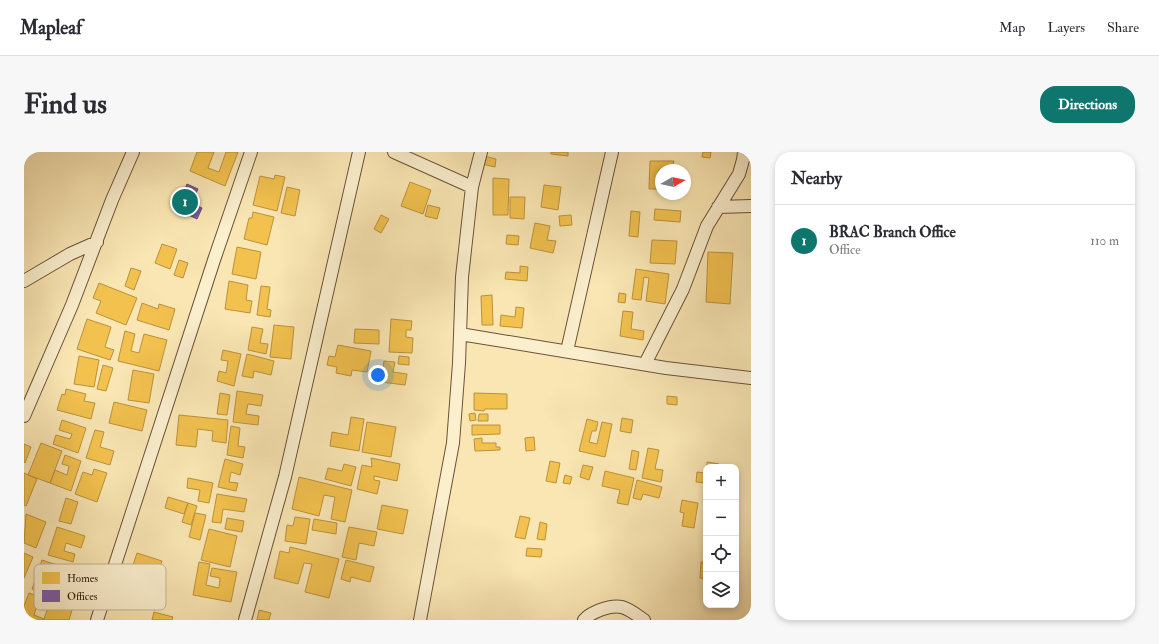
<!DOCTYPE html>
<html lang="en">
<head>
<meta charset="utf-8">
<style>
  :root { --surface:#fff; --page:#f7f7f7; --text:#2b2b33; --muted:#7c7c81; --line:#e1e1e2; --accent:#0f766e }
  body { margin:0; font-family:"IM FELL Double Pica",serif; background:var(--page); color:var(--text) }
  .controls { position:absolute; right:12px; bottom:12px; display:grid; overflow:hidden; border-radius:8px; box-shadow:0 2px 6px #0003 }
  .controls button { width:36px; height:36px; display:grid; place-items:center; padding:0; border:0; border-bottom:1px solid var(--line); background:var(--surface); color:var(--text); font:20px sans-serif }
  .compass { position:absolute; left:631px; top:12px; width:36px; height:36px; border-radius:50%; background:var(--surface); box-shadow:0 2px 6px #0003; rotate:81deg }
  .you { position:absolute; left:354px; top:223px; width:14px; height:14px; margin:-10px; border:3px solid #fff; border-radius:50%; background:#1a73e8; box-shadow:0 0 0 6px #1a73e833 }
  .badge { display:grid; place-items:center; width:26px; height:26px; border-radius:50%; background:var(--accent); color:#fff; font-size:13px; font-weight:700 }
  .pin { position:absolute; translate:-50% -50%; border:2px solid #fff; box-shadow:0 1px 4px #0006 }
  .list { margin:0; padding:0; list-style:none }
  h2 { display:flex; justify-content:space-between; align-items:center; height:52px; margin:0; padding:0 16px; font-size:17px }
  h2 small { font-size:13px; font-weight:400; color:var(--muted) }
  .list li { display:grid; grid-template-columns:26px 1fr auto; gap:12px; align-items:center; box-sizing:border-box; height:72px; padding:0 16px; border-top:1px solid var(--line) }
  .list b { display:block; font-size:15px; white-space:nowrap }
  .list p { margin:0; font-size:13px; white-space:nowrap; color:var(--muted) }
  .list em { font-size:13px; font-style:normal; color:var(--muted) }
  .icon { flex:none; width:22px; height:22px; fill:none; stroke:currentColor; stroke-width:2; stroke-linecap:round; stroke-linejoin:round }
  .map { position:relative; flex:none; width:727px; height:468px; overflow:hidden; border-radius:16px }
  header { display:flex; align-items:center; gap:24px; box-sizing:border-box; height:56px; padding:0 20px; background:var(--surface); border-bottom:1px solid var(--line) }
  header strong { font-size:19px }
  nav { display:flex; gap:22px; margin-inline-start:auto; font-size:14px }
  .intro { display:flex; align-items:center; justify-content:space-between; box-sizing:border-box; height:96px; padding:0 24px }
  h1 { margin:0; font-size:28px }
  .button { padding:10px 18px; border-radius:16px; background:var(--accent); color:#fff; font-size:14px; font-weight:700 }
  main { display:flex; gap:24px; padding:0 24px }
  aside { flex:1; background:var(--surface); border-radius:16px; box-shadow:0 2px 6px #0003 }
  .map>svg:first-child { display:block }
</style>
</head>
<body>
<header>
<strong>Mapleaf</strong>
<nav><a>Map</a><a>Layers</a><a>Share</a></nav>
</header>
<div class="intro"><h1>Find us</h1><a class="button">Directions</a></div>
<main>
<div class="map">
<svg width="727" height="468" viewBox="0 0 727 468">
  <rect width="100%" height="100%" fill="#f9e6b3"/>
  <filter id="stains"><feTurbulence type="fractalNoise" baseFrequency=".005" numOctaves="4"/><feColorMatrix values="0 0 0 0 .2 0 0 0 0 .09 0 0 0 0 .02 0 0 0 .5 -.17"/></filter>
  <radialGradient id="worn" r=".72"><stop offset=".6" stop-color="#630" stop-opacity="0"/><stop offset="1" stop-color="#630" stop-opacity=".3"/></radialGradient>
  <path fill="#f2c14e" stroke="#bb913c" d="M173 0H190L184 16 195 20 202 0H214L201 34 166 19Z
    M527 0H544V4L527 2Z
    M679 0H687L686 6 678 5Z
    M460 4 472 7 471 15 458 12Z
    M626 9H650L647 18H635L634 31H637V37H625Z
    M251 23 261 25 253 59 229 53 236 24 250 27Z
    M469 26 485 27 484 63H469Z
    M386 30 407 38 399 62 377 54Z
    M520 33 537 35 534 58 517 55Z
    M263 35 276 38 271 64 257 61Z
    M486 45H501L500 67 486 66Z
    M404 53 416 56 413 67 401 64Z
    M631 57 657 59 656 70 630 68Z
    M607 59 616 60 614 85 605 84Z
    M229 60 250 65 243 93 220 87 225 66H228Z
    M357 63 365 67 357 81 350 77Z
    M547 63 548 73 536 74 535 64Z
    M511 71 526 74 523 88 532 89 529 101 506 96Z
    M483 83 495 84 494 93 482 92Z
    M628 88 653 89 651 112 626 111Z
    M138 92 153 97 146 117 131 111Z
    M213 95 237 100 232 127 208 122Z
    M684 100 709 101 706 152 682 150Z
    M155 108 164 111 159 126 150 123Z
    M496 114 504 115 503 129 481 127 482 120 496 121Z
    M107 116 117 119 110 138 101 134Z
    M612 117 645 122 641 152 622 149 625 126 620 125 617 148 608 147Z
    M205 129 224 133 222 148 228 149 226 161 201 157Z
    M75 131 113 146 102 173 72 161 77 149 69 146Z
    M237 134 246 135 243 157 247 158 246 165 233 163Z
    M595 141 602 142 601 151 594 150Z
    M468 143 469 173H458L457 144Z
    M118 151 134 157 135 152 151 157 145 178 113 168Z
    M492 155 500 156 498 176 476 174 477 163 491 165Z
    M599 159 609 160 607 177 620 179 619 188 596 184Z
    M63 167 87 175 81 195 90 198 86 208 53 197Z
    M367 167 388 169 387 178H382V185L389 186 388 201 365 200Z
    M250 173 270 175 267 207 246 205Z
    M228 175 239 177 236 191 244 192 242 202 224 198Z
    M331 177 355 178V192L330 191Z
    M101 179 111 182 107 199 115 201 120 182 143 188 135 219 94 209Z
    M314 193 347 199 343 220 328 218 327 224 312 221 313 215 303 213 305 204 311 205Z
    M199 198 217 202 210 234 193 229 195 219 202 221 204 209 197 208Z
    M223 202 250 209 247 223 230 219 229 226 218 224Z
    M55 204 75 208 70 235 50 232Z
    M375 204 385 205V213L374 212Z
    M360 209 371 210 369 220 383 222 381 233 357 230Z
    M79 213 89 216 82 239 73 237Z
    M109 218 130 222 125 251 104 248Z
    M42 237 62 242 60 249 71 251 67 267 33 258 38 242 41 243Z
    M213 239 239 243 237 254 224 252 222 262 235 264 234 273 209 270Z
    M196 241 206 243 203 263 193 262Z
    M450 241 483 242V257H461L460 259 450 258Z
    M643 244 653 245V253L643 252Z
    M90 250 123 258 118 279 85 271Z
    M451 261 452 268 446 269 445 262Z
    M455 262H464V269H454Z
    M155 263 204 268 202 291 188 289 189 279 174 277 172 295 152 293Z
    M327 265 340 267 335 299 306 294 308 280 324 283Z
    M598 266 609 268 607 281 596 279Z
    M563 267 574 270 572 279H568L565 290 573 292 578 270 588 272 581 305 555 299Z
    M38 268 62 276 54 301 29 292 32 283 46 287 48 282 35 278Z
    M343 270 372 275 367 305 338 300Z
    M448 273H476V282L448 283Z
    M207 274 216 276 214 294 221 295 219 306 203 303Z
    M71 278 80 280 76 295 90 299 86 313 62 306Z
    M510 285 511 298 502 299 501 286Z
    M458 286V291H472V295H476V298L451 299 450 287Z
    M17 291 38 299 26 331 4 323Z
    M0 292 7 295 1 311 0 310Z
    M624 296 635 298 631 317 639 318 637 330 618 326Z
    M608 298 615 300 612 318 605 317Z
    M41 303 57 309 47 339 26 331 31 318 43 323 45 314 38 312Z
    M347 306 376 312 373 329 350 324V328L356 329 353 342 333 337 338 313 348 315Z
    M201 307 219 312 216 323 207 320 205 330 214 331 212 339 194 335Z
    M526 309 536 311 532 331 522 329Z
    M683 310 695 312V315H683Z
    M320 312 332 315 327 334 301 327 304 316 318 319Z
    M559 313 569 315 565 328 556 325Z
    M70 317 83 321 73 350 51 342 59 320 68 323Z
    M581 319 610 326 604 353 593 351 596 338 578 334Z
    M673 320 682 321V331L672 330Z
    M0 321 13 327 2 354 0 353Z
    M541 323 548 325 546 332 539 331Z
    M275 325 328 338 321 370 307 367 311 345 300 343 295 364 268 357Z
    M164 326 189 331 185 351 174 349 176 338 163 336Z
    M613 328 638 335 635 346 619 342 617 348 609 346Z
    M193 342 223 347 220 360 199 357 197 371 188 370Z
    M144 345 164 351 160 362 141 356Z
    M42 346 54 350 47 372 35 369Z
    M658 348 674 351 670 376 658 374 660 361 656 360Z
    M164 351 173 354 167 373 158 370Z
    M358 353 384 358 379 382 353 377Z
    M171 361 182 363 176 388 165 385Z
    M2 362 22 370 12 396 0 391Z
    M496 364 506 366 501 387 491 385Z
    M271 365 286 367 282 392 261 389 263 373 269 374Z
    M203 366 220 369 218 380 201 377Z
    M290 367 313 371 312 382 288 378Z
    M516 370 523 372 521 388 513 387Z
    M33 375 61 384 57 396 42 391 40 399 51 402 49 410 24 403Z
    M325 375 353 380 350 394 335 391 332 408 318 405Z
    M185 377 213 384 206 415 177 408Z
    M266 395 315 407 305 446 281 440 288 412 280 411 274 432 250 426 256 399 265 401Z
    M503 396 518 397 517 405 502 404Z
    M0 401 9 405 0 426Z
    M113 401 138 409 127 442 102 434Z
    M18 408 39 415 35 426 25 423 22 430 30 433 27 444 8 437Z
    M322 408 350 415 346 430 327 425 326 430 317 427Z
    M175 410 186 412 182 433 195 436 196 426 186 424 188 416 213 420 207 450 169 443Z
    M677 410H682V427L676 426Z
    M5 441 16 445 10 463 20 467 26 450 48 458 45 468H0V454Z
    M235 458 247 461 245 468H233Z
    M130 460 149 465 148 468H128Z"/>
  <path fill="#7b5ea7" stroke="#684b7a" d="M163 32 174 37 168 51 178 56 173 67 152 57Z"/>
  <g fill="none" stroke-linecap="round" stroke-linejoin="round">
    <defs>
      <path id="minor" d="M370 0 448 35
        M694 55 727 54
        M0 129 46 102 73 90
        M436 182 642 216 727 226
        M543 199 588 0
        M621 212 659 137 683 74 715 22 719 8 720 0
        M0 264 48 153 88 48 109 0
        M73 468 190 108 227 0
        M221 468 261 325 335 0
        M396 468 429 291 435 211 438 125 448 35 457 0
        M560 468C565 462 569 461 576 458 597 450 603 456 620 468"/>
    </defs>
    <use href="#minor" stroke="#6a523a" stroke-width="14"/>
    <use href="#minor" stroke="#fbefce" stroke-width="12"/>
  </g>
  <rect x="10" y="412" width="132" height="46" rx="6" fill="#fbefce" stroke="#c1b195" stroke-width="1"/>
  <rect x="18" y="420" width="18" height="12" fill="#f2c14e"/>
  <rect x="18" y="438" width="18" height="12" fill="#7b5ea7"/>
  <g font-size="11" fill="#3a2011">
    <text x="43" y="430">Homes</text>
    <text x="43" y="448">Offices</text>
  </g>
  <rect width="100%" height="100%" filter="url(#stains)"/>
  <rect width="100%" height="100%" fill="url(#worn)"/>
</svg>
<div class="controls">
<button>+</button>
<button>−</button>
<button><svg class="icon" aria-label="locate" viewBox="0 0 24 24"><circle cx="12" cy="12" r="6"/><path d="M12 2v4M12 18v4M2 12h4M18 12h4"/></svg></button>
<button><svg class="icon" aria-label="layers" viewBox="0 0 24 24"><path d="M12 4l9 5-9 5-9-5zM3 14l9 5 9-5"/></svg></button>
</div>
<svg class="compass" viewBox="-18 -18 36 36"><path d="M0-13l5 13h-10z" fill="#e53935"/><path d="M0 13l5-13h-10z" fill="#7c7c81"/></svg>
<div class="you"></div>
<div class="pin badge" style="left:161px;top:50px">1</div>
</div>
<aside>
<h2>Nearby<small></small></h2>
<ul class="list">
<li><span class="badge">1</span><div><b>BRAC Branch Office</b><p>Office</p></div><em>110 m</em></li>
</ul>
</aside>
</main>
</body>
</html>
